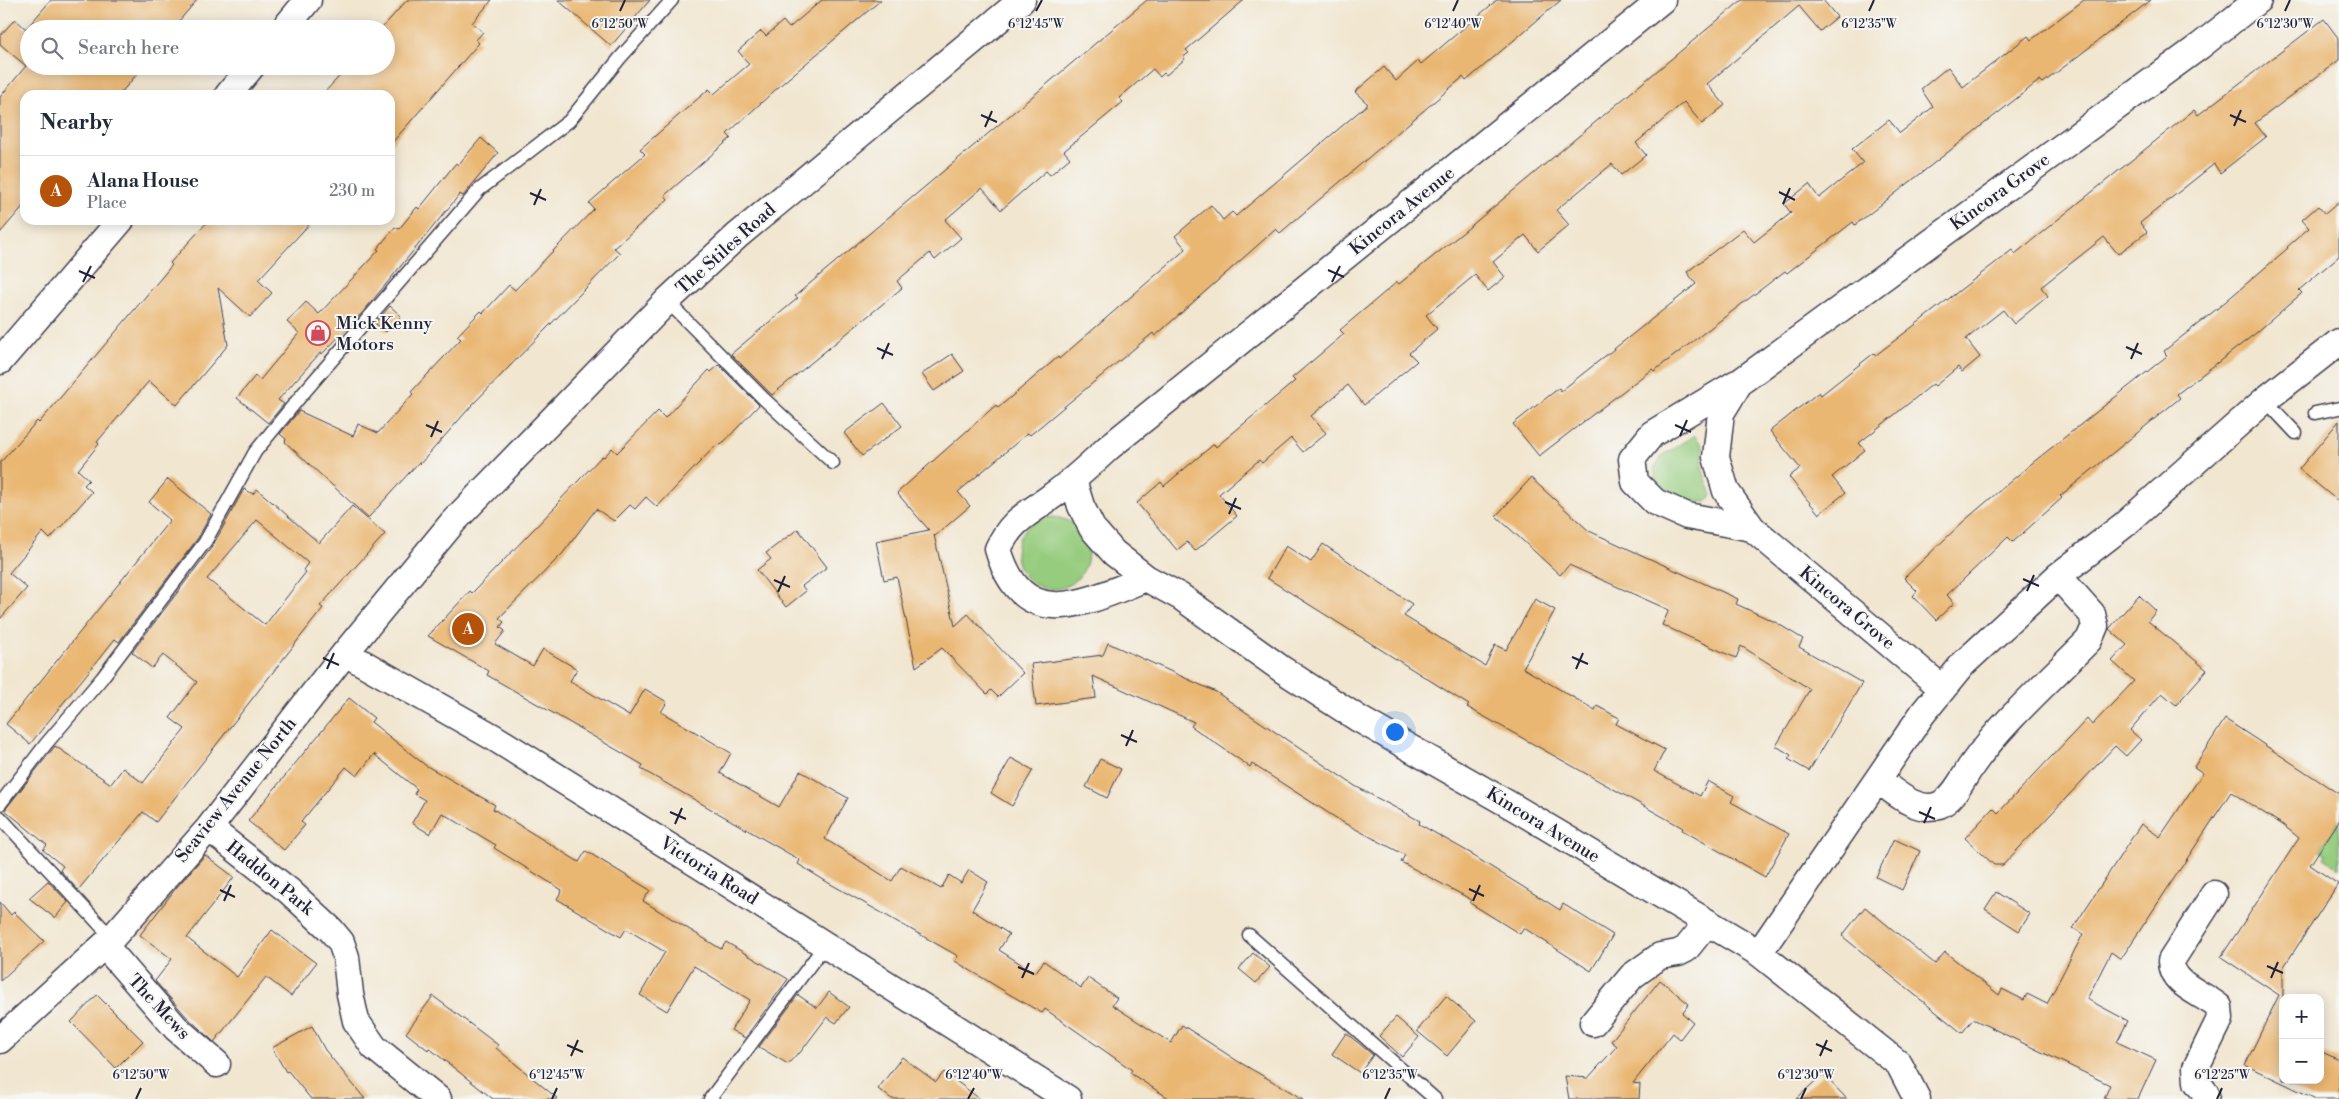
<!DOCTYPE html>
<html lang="en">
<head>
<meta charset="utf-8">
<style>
  :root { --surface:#fff; --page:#f2f2f3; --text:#1f2937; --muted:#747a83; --line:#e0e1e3; --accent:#b45309 }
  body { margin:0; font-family:"Libre Bodoni",serif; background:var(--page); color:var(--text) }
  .controls { position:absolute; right:15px; bottom:15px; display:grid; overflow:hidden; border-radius:10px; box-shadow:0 2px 12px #0003 }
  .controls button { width:45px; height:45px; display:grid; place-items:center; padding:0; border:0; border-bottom:1px solid var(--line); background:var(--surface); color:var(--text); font:25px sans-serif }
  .you { position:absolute; left:1394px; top:731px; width:18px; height:18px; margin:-12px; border:4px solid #fff; border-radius:50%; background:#1a73e8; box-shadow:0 0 0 8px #1a73e833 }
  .badge { display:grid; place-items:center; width:32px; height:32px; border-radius:50%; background:var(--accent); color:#fff; font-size:16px; font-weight:700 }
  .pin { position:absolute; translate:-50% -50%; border:2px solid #fff; box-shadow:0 1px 5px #0006 }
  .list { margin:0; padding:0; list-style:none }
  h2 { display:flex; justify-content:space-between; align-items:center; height:65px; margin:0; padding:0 20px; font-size:21px }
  h2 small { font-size:16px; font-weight:400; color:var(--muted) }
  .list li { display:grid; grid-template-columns:32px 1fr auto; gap:15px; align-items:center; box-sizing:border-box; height:70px; padding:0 20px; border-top:1px solid var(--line) }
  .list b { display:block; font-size:19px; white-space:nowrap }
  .list p { margin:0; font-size:16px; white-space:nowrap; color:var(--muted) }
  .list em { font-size:16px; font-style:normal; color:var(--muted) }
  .icon { flex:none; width:28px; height:28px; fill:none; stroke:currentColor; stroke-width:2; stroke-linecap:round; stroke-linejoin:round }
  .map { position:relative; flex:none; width:2339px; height:1099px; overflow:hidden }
  .search { position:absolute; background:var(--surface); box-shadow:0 2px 12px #0003; left:20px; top:20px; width:375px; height:55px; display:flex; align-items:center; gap:12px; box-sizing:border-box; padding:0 18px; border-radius:28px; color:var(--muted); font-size:19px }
  .panel { position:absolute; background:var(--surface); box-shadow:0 2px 12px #0003; left:20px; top:90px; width:375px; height:135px; border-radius:15px }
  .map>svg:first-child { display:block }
</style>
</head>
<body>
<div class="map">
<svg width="2339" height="1099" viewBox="0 0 2339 1099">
  <rect width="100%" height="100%" fill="#f6f6f2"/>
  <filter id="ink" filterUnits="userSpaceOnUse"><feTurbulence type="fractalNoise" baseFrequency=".02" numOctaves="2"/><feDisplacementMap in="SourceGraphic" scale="10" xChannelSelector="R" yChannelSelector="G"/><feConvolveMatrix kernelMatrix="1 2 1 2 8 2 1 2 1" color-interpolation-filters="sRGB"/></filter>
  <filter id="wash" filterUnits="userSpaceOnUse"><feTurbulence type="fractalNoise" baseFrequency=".0096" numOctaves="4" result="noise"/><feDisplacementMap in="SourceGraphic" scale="20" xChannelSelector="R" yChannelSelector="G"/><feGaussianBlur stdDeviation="1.12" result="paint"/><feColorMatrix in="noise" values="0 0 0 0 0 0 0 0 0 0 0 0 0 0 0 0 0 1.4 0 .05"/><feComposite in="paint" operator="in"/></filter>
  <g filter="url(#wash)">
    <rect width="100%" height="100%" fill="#f1e6d0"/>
    <path fill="#96cc7e" stroke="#5c775c" d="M1694 435 1703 446 1702 468 1712 495 1706 502H1691L1656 483 1654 468 1662 456Z
      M1016 553a36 36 0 1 1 72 0a36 36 0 1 1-72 0Z
      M2339 821V868L2324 858 2326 854 2320 850Z"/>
    <g id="blocks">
      <path fill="#eab773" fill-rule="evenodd" d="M51 0H197L172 29H29V66H144L119 95H25V204L0 233V97L26 66 0 44V36L15 19 26 29Z
        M407 0H492L472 23 483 32 476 40 479 43 390 145V95H322L349 66H386V29H381Z
        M558 0H650L611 46Z
        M822 0H881L784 82 727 134 731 138 665 195 668 199 614 248 620 253 473 404 420 464 419 462 368 518 285 442 286 439 280 434 299 411 353 436 358 424 378 433 413 394 411 392 461 339 457 336 481 311 483 313 509 285 515 290 594 209 589 203 645 154 640 149 709 89 714 94 749 64 738 51 761 31 766 36 783 21 789 28Z
        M1147 0H1244L1186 50 1189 53 1183 57 1185 59 1166 75 1164 73 1160 77 1153 69 1119 98 1123 102 1064 151 1070 158 1050 175 1046 171 1001 210 982 188 945 220 961 238 935 260 930 253 897 281 902 288 772 395 731 354 798 298 795 296Z
        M1497 0H1561L1466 81 1463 77 1280 233 1276 229 1155 336 1153 333 1030 435 1028 433 958 492 970 506 935 536 934 535 955 626 968 614 1023 673 998 697 991 690 987 694 942 648 916 667 897 577 884 580 876 541 929 530 897 493 996 405 998 408 1058 357 1059 359 1186 249 1175 236 1211 205 1223 220 1232 212 1236 216 1368 104 1355 92 1384 67 1396 81 1418 61 1421 64Z
        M1742 0H1823L1837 17 1820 31 1799 6 1707 84 1725 105 1702 124 1684 102 1636 143 1646 155 1621 175 1612 164 1556 210 1569 225 1538 251 1525 235 1493 262 1505 277 1488 291 1475 275 1426 315 1437 329 1409 353 1417 361 1364 405 1348 385 1311 416 1326 433 1303 452 1291 438 1262 463 1259 460 1219 494 1237 516 1195 551 1187 542 1177 550 1137 503 1161 482 1164 486 1214 444 1216 447 1295 381 1292 378 1344 334 1340 330 1397 282 1399 284 1466 230Z
        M2084 0H2151L2043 83 2040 80 1855 225 1853 222 1787 273 1785 271 1654 371 1652 369 1539 456 1513 424 1559 388 1561 391 1696 284 1687 272 1743 229 1754 242 1791 213 1784 204 1809 184 1819 198 1863 163 1852 149 1889 120 1900 133 1933 107 1921 89 1948 67 1963 87 2028 36 2031 40Z
        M2324 19 2339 39V60L2255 123 2266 137 2220 173 2214 164 2140 223 2147 232 2118 254 2104 237 2041 287 2048 296 2014 324 2003 310 1966 339 1980 357 1962 372 1958 367 1935 386 1933 384 1859 443 1865 450 1832 477 1845 493 1819 514 1789 477 1800 468 1770 431 1819 392 1821 395 1874 353 1876 355 2012 250 2015 254 2194 110 2198 115Z
        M481 138 498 153 463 196 460 194 363 312 322 354 320 353 278 400 284 404 268 423 237 398 255 376 260 380 299 333 287 322 306 302 319 314 379 250 377 249 395 227 399 229 417 207 419 209 456 163 458 165Z
        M2339 202V256L2299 290 2302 293 2256 333 2177 394 2180 398 2060 496 2062 498 2013 542 2008 537 1947 595 1954 603 1936 620 1913 596 1917 591 1904 578 1965 520 2031 464 2167 356 2164 351 2218 308 2288 248 2287 247 2309 228 2302 220 2318 206 2325 214Z
        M209 220H313L258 280 272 293 250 317 218 288 228 345 177 405 149 381 97 442 99 444 78 470 89 480 84 485 92 492 50 539 43 532 9 573 27 588 0 619V463L37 421 39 423 172 265 170 263Z
        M390 306 401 316 386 332 375 323Z
        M952 354 964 371 934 391 922 374Z
        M719 365 759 405 721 445 718 443 657 507 646 497 635 509 630 505 614 521 596 509 563 553 499 618 504 622 500 627 505 631 495 644 533 666 543 649 577 669 570 681 629 716 645 689 667 702 661 712 731 753 720 773 779 807 800 771 848 798 825 839 892 881 901 866 941 889 949 875 961 883 969 870 988 882 972 910 1009 934 999 950 1035 973 1044 961 1081 988 1088 978 1117 998 1112 1005 1171 1043 1182 1025 1239 1062 1303 1099H1170L1130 1073 1132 1070 1045 1009 1042 1013 1009 994 955 961 958 956 827 882 798 864 800 860 641 769 643 765 487 675 489 671 428 636 470 591 472 593 559 503 558 502 602 456 604 457 612 448 617 453 658 411 665 418 709 370 711 372Z
        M884 403 902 426 862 456 844 433Z
        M2339 421V502L2299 469Z
        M1531 478 1589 531 1738 599 1736 604 1775 622 1803 639 1799 647 1862 683 1809 771 1788 759 1791 755 1776 746 1810 689 1741 646 1736 658 1662 625 1669 610 1569 565 1560 575 1496 516Z
        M168 479 211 514 198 538 119 642 115 639 30 744 6 724 170 520 149 502Z
        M244 489 253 494 257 489 319 543 352 506 385 534 320 606 323 608 156 822 143 812 78 890 60 870 63 866 43 850 47 845 5 810 55 746 111 784 123 768 143 783 185 729 170 718 197 682 163 655 152 668 132 652 212 547ZM257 520 308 563 303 570 306 572 265 625 207 579Z
        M798 529 827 567 802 586 806 591 786 607 757 570 771 559 766 553Z
        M1323 544 1412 604 1404 616 1485 666 1495 645 1506 650 1535 599 1555 610 1523 668 1595 710 1597 706 1619 718 1616 724 1665 750 1654 771 1700 796 1708 781 1734 796 1731 802 1789 834 1765 877 1682 830 1683 828 1467 707 1469 705 1267 578 1286 546 1311 562Z
        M2139 595 2156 611 2148 621 2207 670 2176 705 2162 693 2130 730 2141 740 2126 756 2115 746 2003 865H1994L1965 838 1993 808 1998 813 2087 719 2092 725 2134 681 2112 661 2127 645 2109 629Z
        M1108 643 1216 692 1355 786 1420 821 1419 824 1472 854V855L1560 910 1563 904 1613 935 1591 971 1524 928 1520 934 1470 903 1472 900 1401 862 1405 855 1344 823 1252 764 1250 767 1191 726 1194 722 1093 676 1096 698 1036 706 1031 664 1103 655Z
        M349 698 374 718 371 722 425 765 495 805 493 809 579 862 586 851 650 890 643 901 721 949 726 942 788 979 745 1038 731 1030 750 1000 694 966 667 1011 640 995 665 952 626 929 621 937 557 899 562 890 494 848 496 845 442 813 430 834 412 823 425 800 414 794 417 789 374 754 357 776 346 767 301 822 305 825 284 850 248 821Z
        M2225 719 2339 794V821L2310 865 2338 884 2283 968V1080H2320V1051L2339 1060V1099H2316L2245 1065 2279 995 2221 957 2299 838 2283 825 2231 792 2121 959 2111 952 2087 999 2128 1021 2117 1042 2156 1060 2138 1099H2104L2110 1085 1973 1019 1962 1033 1842 936 1865 907 1935 964 1945 952 1999 995 2002 989 2024 1000 2027 994 2047 1004 2083 934 2073 928 2141 824 2160 837 2203 773 2194 767Z
        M1011 758 1033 770 1012 806 991 793Z
        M1100 759 1121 769 1107 798 1086 787Z
        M1894 839 1920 851 1902 890 1876 877Z
        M205 855 234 877 187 938 237 977 272 930 316 963 291 996 266 977 214 1042 187 1017 155 981 172 959 140 935 176 888Z
        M48 881 68 902 55 918 29 898Z
        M1996 892 2030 914 2019 931 1985 909Z
        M0 902 11 915 14 912 44 941 0 981Z
        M1253 953 1270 967 1256 983 1239 969Z
        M1660 980 1689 1004 1682 1013 1693 1022 1680 1039 1673 1033 1633 1083 1640 1084 1639 1099H1569L1565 1076 1588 1078 1617 1046 1611 1041Z
        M829 992 849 1007 836 1023 827 1017 799 1054 798 1053 788 1064 759 1047 798 995 817 1008Z
        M97 995 143 1041 116 1068 71 1022Z
        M433 996 498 1045 496 1048 558 1099H493L429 1048 428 1050 406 1033Z
        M1446 996 1476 1021 1447 1056 1417 1031Z
        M1396 1017 1419 1037 1402 1057 1379 1036Z
        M312 1026 325 1050 365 1099H311L288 1071 286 1072 272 1048Z
        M1346 1033 1373 1055 1360 1073 1332 1054Z
        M902 1057 936 1082 944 1072 980 1099H892L878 1089Z
        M1823 1074 1847 1099H1796Z"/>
    </g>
  </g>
  <g filter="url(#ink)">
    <use href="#blocks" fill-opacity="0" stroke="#413f51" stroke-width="1"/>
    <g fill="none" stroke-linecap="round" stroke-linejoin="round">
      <defs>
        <path id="lane" d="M667 301 764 399 833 463
          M2265 400 2296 433
          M2315 413 2339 408
          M0 804 46 744 102 678 205 542 255 452 300 397 479 190 569 121 620 58 672 0
          M0 817 112 938
          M1249 935 1435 1099
          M710 1099 825 945"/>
        <path id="street" d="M284 29 308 0
          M228 95 252 66
          M0 361 121 220
          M1737 383 1652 434 1632 459 1635 482 1655 502 1687 516 1752 528
          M1073 480 1081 506 1092 528 1114 553 1146 578 1181 597 1283 670 1359 719 1517 809 1759 953 1899 1064 1917 1099
          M1146 578C1087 602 1023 636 998 549 1012 519 1027 515 1052 496 1072 482 1090 465 1108 448L1662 0
          M345 653 493 737 699 865 1068 1099
          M1942 688 1752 528 1726 491 1716 457 1721 413 1740 382 2200 46 2258 0
          M1878 780C1894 791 1917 814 1939 805 1954 799 1963 778 1972 765 2003 721 2051 679 2089 640L2095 626 2092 614 2058 576
          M209 828 289 891 331 930 341 942 346 957 350 994 356 1021 374 1047 438 1099
          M105 946 176 1028 217 1064
          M1759 953 1923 713 1963 664 2058 576 2124 525 2265 400 2339 342
          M1593 1023 1632 976 1660 956 1678 953 1686 949 1707 923
          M0 1040 112 938 209 828 345 653 453 522 667 301 737 236 1022 0
          M2206 1094 2197 1082 2196 1068 2220 1019 2219 1007C2203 993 2171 985 2171 961L2214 894"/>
      </defs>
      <use href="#lane" stroke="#413f51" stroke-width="15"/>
      <use href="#street" stroke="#413f51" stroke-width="29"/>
      <use href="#lane" stroke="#fff" stroke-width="12"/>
      <use href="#street" stroke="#fff" stroke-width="26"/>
    </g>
  </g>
  <path fill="none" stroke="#22223b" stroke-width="2" d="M620 11 625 0M1036 11 1042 0M1453 11 1458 0M1869 11 1874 0M2285 11 2290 0M981 115 997 122M2230 115 2246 122M2234 126 2241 110M985 127 992 111M1779 192 1795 200M530 193 546 200M1783 204 1790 188M534 205 541 189M1328 270 1344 277M79 271 95 278M83 282 91 266M1332 282 1340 266M2126 347 2142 354M877 348 893 355M882 359 889 343M2131 359 2138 343M426 425 442 432M1675 425 1691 432M1680 436 1687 420M431 437 438 421M1225 502 1241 509M1229 514 1236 498M2023 579 2039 586M774 580 790 587M2027 591 2034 575M778 592 785 576M1572 657 1588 664M323 658 339 665M327 669 334 653M1576 669 1583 653M1121 735 1137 742M1126 746 1133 730M670 812 686 819M1919 812 1935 819M1924 823 1931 807M675 824 682 808M1469 889 1484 896M220 890 235 897M224 901 231 885M1473 901 1480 885M2267 966 2283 973M1018 967 1034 974M1022 978 1029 963M2271 978 2278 962M1816 1044 1832 1051M567 1045 583 1052M571 1056 578 1040M1820 1056 1827 1040M136 1099 141 1088M552 1099 557 1088M968 1099 974 1088M1385 1099 1390 1088M1801 1099 1806 1088M2217 1099 2222 1088"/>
  <defs>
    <symbol id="shop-ring" viewBox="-11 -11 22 22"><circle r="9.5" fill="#f6f6f2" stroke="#d1495b" stroke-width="1.5"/><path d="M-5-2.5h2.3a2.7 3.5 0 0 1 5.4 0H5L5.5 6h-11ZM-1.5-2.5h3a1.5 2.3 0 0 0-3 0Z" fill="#d1495b"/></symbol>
  </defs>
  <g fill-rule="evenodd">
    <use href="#shop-ring" x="304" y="319" width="28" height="28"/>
  </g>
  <g text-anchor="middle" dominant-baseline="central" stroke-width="4" stroke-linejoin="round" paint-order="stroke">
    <g font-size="18" fill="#22223b" stroke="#f6f6f2">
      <text transform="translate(2000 192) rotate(-36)">Kincora Grove</text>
      <text transform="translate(1402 211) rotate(-39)">Kincora Avenue</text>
      <text transform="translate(726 249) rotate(-42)">The Stiles Road</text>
      <text transform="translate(1847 608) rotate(40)">Kincora Grove</text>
      <text transform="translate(236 790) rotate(-51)">Seaview Avenue North</text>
      <text transform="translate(1543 825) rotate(31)">Kincora Avenue</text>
      <text transform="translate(709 871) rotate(32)">Victoria Road</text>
      <text transform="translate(270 878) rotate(39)">Haddon Park</text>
      <text transform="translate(159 1007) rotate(47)">The Mews</text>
    </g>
    <g font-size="18" fill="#22223b" stroke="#f6f6f2" text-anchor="start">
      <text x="336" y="323">Mick Kenny<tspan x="336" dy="21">Motors</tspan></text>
    </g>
  </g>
  <g font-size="12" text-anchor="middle" fill="#22223b" stroke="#f6f6f2" stroke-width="4" stroke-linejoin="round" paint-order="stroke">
    <text x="620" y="28">6°12'50"W</text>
    <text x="1036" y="28">6°12'45"W</text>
    <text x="1453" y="28">6°12'40"W</text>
    <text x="1869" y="28">6°12'35"W</text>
    <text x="2285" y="28">6°12'30"W</text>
    <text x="141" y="1079">6°12'50"W</text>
    <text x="557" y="1079">6°12'45"W</text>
    <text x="974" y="1079">6°12'40"W</text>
    <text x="1390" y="1079">6°12'35"W</text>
    <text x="1806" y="1079">6°12'30"W</text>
    <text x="2222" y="1079">6°12'25"W</text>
  </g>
</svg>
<div class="controls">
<button>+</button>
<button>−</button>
</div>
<div class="you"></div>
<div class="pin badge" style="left:468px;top:629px">A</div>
<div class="search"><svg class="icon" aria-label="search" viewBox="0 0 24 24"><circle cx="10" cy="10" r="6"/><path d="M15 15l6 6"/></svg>Search here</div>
<section class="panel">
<h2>Nearby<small></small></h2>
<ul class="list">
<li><span class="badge">A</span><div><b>Alana House</b><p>Place</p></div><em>230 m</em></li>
</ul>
</section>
</div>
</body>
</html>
